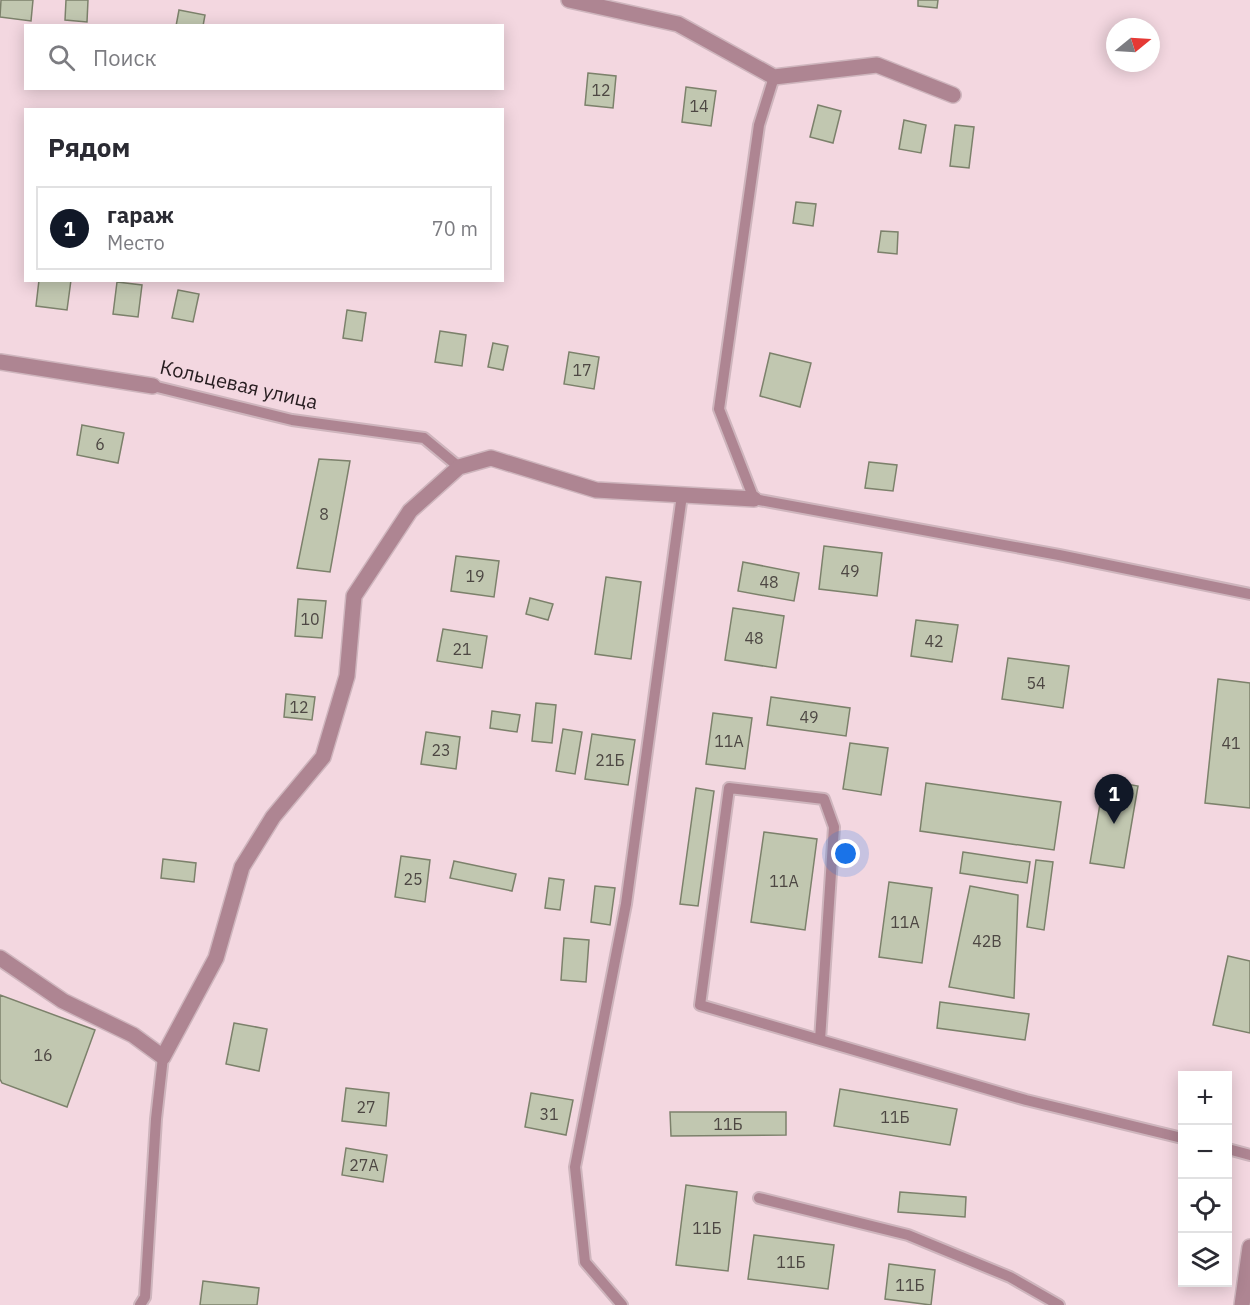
<!DOCTYPE html>
<html lang="ru">
<head>
<meta charset="utf-8">
<style>
  :root { --surface:#fff; --page:#f2f2f3; --text:#2b2b33; --muted:#7c7c81; --line:#e1e1e2; --accent:#111827 }
  body { margin:0; font-family:"IBM Plex Sans",sans-serif; background:var(--page); color:var(--text) }
  .controls { position:absolute; right:18px; bottom:18px; display:grid; overflow:hidden; border-radius:0px; box-shadow:0 3px 15px #0003 }
  .controls button { width:54px; height:54px; display:grid; place-items:center; padding:0; border:0; border-bottom:2px solid var(--line); background:var(--surface); color:var(--text); font:30px sans-serif }
  .compass { position:absolute; left:1106px; top:18px; width:54px; height:54px; border-radius:50%; background:var(--surface); box-shadow:0 3px 15px #0003; rotate:72deg }
  .you { position:absolute; left:846px; top:854px; width:21px; height:21px; margin:-15px; border:4px solid #fff; border-radius:50%; background:#1a73e8; box-shadow:0 0 0 9px #1a73e833 }
  .badge { display:grid; place-items:center; width:39px; height:39px; border-radius:50%; background:var(--accent); color:#fff; font-size:20px; font-weight:700 }
  .pin { position:absolute; translate:-50% -50px; filter:drop-shadow(0 2px 3px #0008) }
  .pin::after { content:''; position:absolute; top:32px; width:21px; height:18px; background:inherit; clip-path:polygon(0 0,100% 0,50% 100%) }
  .list { margin:0; padding:0; list-style:none }
  h2 { display:flex; justify-content:space-between; align-items:center; height:78px; margin:0; padding:0 24px; font-size:26px }
  h2 small { font-size:20px; font-weight:400; color:var(--muted) }
  .list li { display:grid; grid-template-columns:39px 1fr auto; gap:18px; align-items:center; box-sizing:border-box; height:84px; margin:0 12px 12px; padding:0 12px; border:2px solid var(--line); border-radius:0px }
  .list b { display:block; font-size:22px; white-space:nowrap }
  .list p { margin:0; font-size:20px; white-space:nowrap; color:var(--muted) }
  .list em { font-size:20px; font-style:normal; color:var(--muted) }
  .icon { flex:none; width:33px; height:33px; fill:none; stroke:currentColor; stroke-width:2; stroke-linecap:round; stroke-linejoin:round }
  .map { position:relative; flex:none; width:1250px; height:1305px; overflow:hidden }
  .search { position:absolute; background:var(--surface); box-shadow:0 3px 15px #0003; left:24px; top:24px; width:480px; height:66px; display:flex; align-items:center; gap:15px; box-sizing:border-box; padding:0 21px; border-radius:0px; color:var(--muted); font-size:22px }
  .panel { position:absolute; background:var(--surface); box-shadow:0 3px 15px #0003; left:24px; top:108px; width:480px; height:174px; border-radius:0px }
  .map>svg:first-child { display:block }
</style>
</head>
<body>
<div class="map">
<svg width="1250" height="1305" viewBox="0 0 1250 1305">
  <rect width="100%" height="100%" fill="#f3d7e0"/>
  <path fill="#c1c7b0" stroke="#7c816b" stroke-width="1.5" d="M1 0H33L31 21 0 17Z
    M66 0H88L87 22 65 20Z
    M918 0H938L937 8 918 6Z
    M179 10 205 15 203 26H176Z
    M588 73 616 76 613 108 585 105Z
    M686 87 716 91 711 126 682 122Z
    M818 105 841 111 833 143 810 137Z
    M904 120 926 125 921 153 899 149Z
    M955 125 974 127 969 168 950 166Z
    M796 202 816 204 813 226 793 223Z
    M881 231 898 232 897 254 878 252Z
    M39 280H71L67 310 36 306Z
    M117 282 142 285 138 317 113 314Z
    M178 290 199 294 193 322 172 318Z
    M347 310 366 313 362 341 343 338Z
    M440 331 466 335 462 366 435 362Z
    M493 343 508 346 503 370 488 367Z
    M569 352 599 357 594 389 564 384Z
    M770 353 811 363 800 407 760 396Z
    M82 425 124 433 118 463 77 455Z
    M319 459 350 461 330 572 297 568Z
    M869 462 897 465 893 491 865 488Z
    M824 546 882 553 877 596 819 589Z
    M456 556 499 561 494 597 451 591Z
    M743 562 799 573 794 601 738 591Z
    M606 577 641 582 631 659 595 654Z
    M530 598 553 604 548 620 526 614Z
    M298 599 326 601 322 638 295 636Z
    M733 608 784 616 776 668 725 660Z
    M916 620 958 625 952 662 911 656Z
    M443 629 487 636 482 668 437 661Z
    M1008 658 1069 666 1063 708 1002 699Z
    M1218 679 1250 683V808L1205 803Z
    M286 694 315 697 312 720 284 717Z
    M771 697 850 708 846 736 767 725Z
    M536 703 556 705 552 743 532 741Z
    M492 711 520 715 517 732 490 728Z
    M713 713 752 718 745 769 706 764Z
    M563 729 582 732 575 774 556 771Z
    M426 732 460 737 456 769 421 764Z
    M592 734 635 740 628 785 585 779Z
    M850 743 888 748 881 795 843 789Z
    M1104 780 1138 786 1124 868 1090 863Z
    M926 783 1061 802 1054 850 920 831Z
    M696 788 714 791 698 906 680 904Z
    M764 832 817 839 805 930 751 922Z
    M963 852 1030 862 1027 883 960 873Z
    M401 856 430 860 425 902 395 897Z
    M163 859 196 863 194 882 161 878Z
    M1036 860 1053 862 1044 930 1027 927Z
    M454 861 516 874 512 891 450 878Z
    M549 878 564 880 560 910 545 908Z
    M889 882 932 888 922 963 879 957Z
    M595 886 615 888 610 925 591 922Z
    M970 886 1018 895 1014 998 949 987Z
    M564 938 589 940 586 982 561 980Z
    M1228 956 1250 961V1033L1213 1025Z
    M0 995 95 1030 67 1107 2 1083 0 1079Z
    M940 1002 1029 1014 1025 1040 937 1028Z
    M234 1023 267 1029 259 1071 226 1064Z
    M346 1088 389 1093 386 1126 342 1121Z
    M840 1089 957 1109 950 1145 834 1126Z
    M531 1093 573 1100 566 1135 525 1127Z
    M670 1112H786V1135L671 1136Z
    M346 1148 387 1155 383 1182 342 1175Z
    M686 1185 737 1192 728 1271 676 1265Z
    M900 1192 966 1197 965 1217 898 1212Z
    M754 1235 834 1245 828 1289 748 1279Z
    M889 1264 935 1270 931 1305 885 1299Z
    M203 1281 259 1288 257 1305H200Z"/>
  <g fill="none" stroke-linecap="round" stroke-linejoin="round">
    <defs>
      <path id="service" d="M774 77 759 125 719 409 754 499 1059 555 1250 594
        M153 386 292 420 424 438 459 467
        M820 1040 834 827 824 799 729 788 700 1005 1026 1100 1182 1138
        M1228 1149 1250 1155
        M759 1198 908 1235 1010 1277 1059 1305
        M140 1305 145 1297 156 1119 163 1057
        M622 1305 585 1262 575 1167 626 904 682 495"/>
      <path id="minor" d="M569 0 678 24 774 77 877 65 953 95
        M0 362 153 386
        M0 958 63 1001 133 1035 163 1057 216 958 242 867 273 817 323 757 347 676 354 596 410 511 459 467 491 458 596 490 754 499
        M1242 1305 1250 1247"/>
    </defs>
    <use href="#service" stroke="#ceb5bd" stroke-width="14"/>
    <use href="#minor" stroke="#ceb5bd" stroke-width="18"/>
    <use href="#service" stroke="#ae8592" stroke-width="10"/>
    <use href="#minor" stroke="#ae8592" stroke-width="15"/>
  </g>
  <g text-anchor="middle" dominant-baseline="central" stroke-width="4.5" stroke-linejoin="round" paint-order="stroke">
    <g font-size="16" fill="#4d4743">
      <text x="601" y="90">12</text>
      <text x="699" y="106">14</text>
      <text x="582" y="370">17</text>
      <text x="100" y="444">6</text>
      <text x="324" y="514">8</text>
      <text x="850" y="571">49</text>
      <text x="475" y="576">19</text>
      <text x="769" y="582">48</text>
      <text x="310" y="619">10</text>
      <text x="754" y="638">48</text>
      <text x="934" y="641">42</text>
      <text x="462" y="649">21</text>
      <text x="1036" y="683">54</text>
      <text x="299" y="707">12</text>
      <text x="809" y="717">49</text>
      <text x="729" y="741">11А</text>
      <text x="1231" y="743">41</text>
      <text x="441" y="750">23</text>
      <text x="610" y="760">21Б</text>
      <text x="413" y="879">25</text>
      <text x="784" y="881">11А</text>
      <text x="905" y="922">11А</text>
      <text x="987" y="941">42В</text>
      <text x="43" y="1055">16</text>
      <text x="366" y="1107">27</text>
      <text x="549" y="1114">31</text>
      <text x="895" y="1117">11Б</text>
      <text x="728" y="1124">11Б</text>
      <text x="364" y="1165">27А</text>
      <text x="707" y="1228">11Б</text>
      <text x="791" y="1262">11Б</text>
      <text x="910" y="1285">11Б</text>
    </g>
    <g font-size="20" fill="#261c1f" stroke="#f3d7e0">
      <text transform="translate(239 384) rotate(13)">Кольцевая улица</text>
    </g>
  </g>
</svg>
<div class="controls">
<button>+</button>
<button>−</button>
<button><svg class="icon" aria-label="locate" viewBox="0 0 24 24"><circle cx="12" cy="12" r="6"/><path d="M12 2v4M12 18v4M2 12h4M18 12h4"/></svg></button>
<button><svg class="icon" aria-label="layers" viewBox="0 0 24 24"><path d="M12 4l9 5-9 5-9-5zM3 14l9 5 9-5"/></svg></button>
</div>
<svg class="compass" viewBox="-18 -18 36 36"><path d="M0-13l5 13h-10z" fill="#e53935"/><path d="M0 13l5-13h-10z" fill="#7c7c81"/></svg>
<div class="you"></div>
<div class="pin badge" style="left:1114px;top:824px">1</div>
<div class="search"><svg class="icon" aria-label="search" viewBox="0 0 24 24"><circle cx="10" cy="10" r="6"/><path d="M15 15l6 6"/></svg>Поиск</div>
<section class="panel">
<h2>Рядом<small></small></h2>
<ul class="list">
<li><span class="badge">1</span><div><b>гараж</b><p>Место</p></div><em>70 m</em></li>
</ul>
</section>
</div>
</body>
</html>
